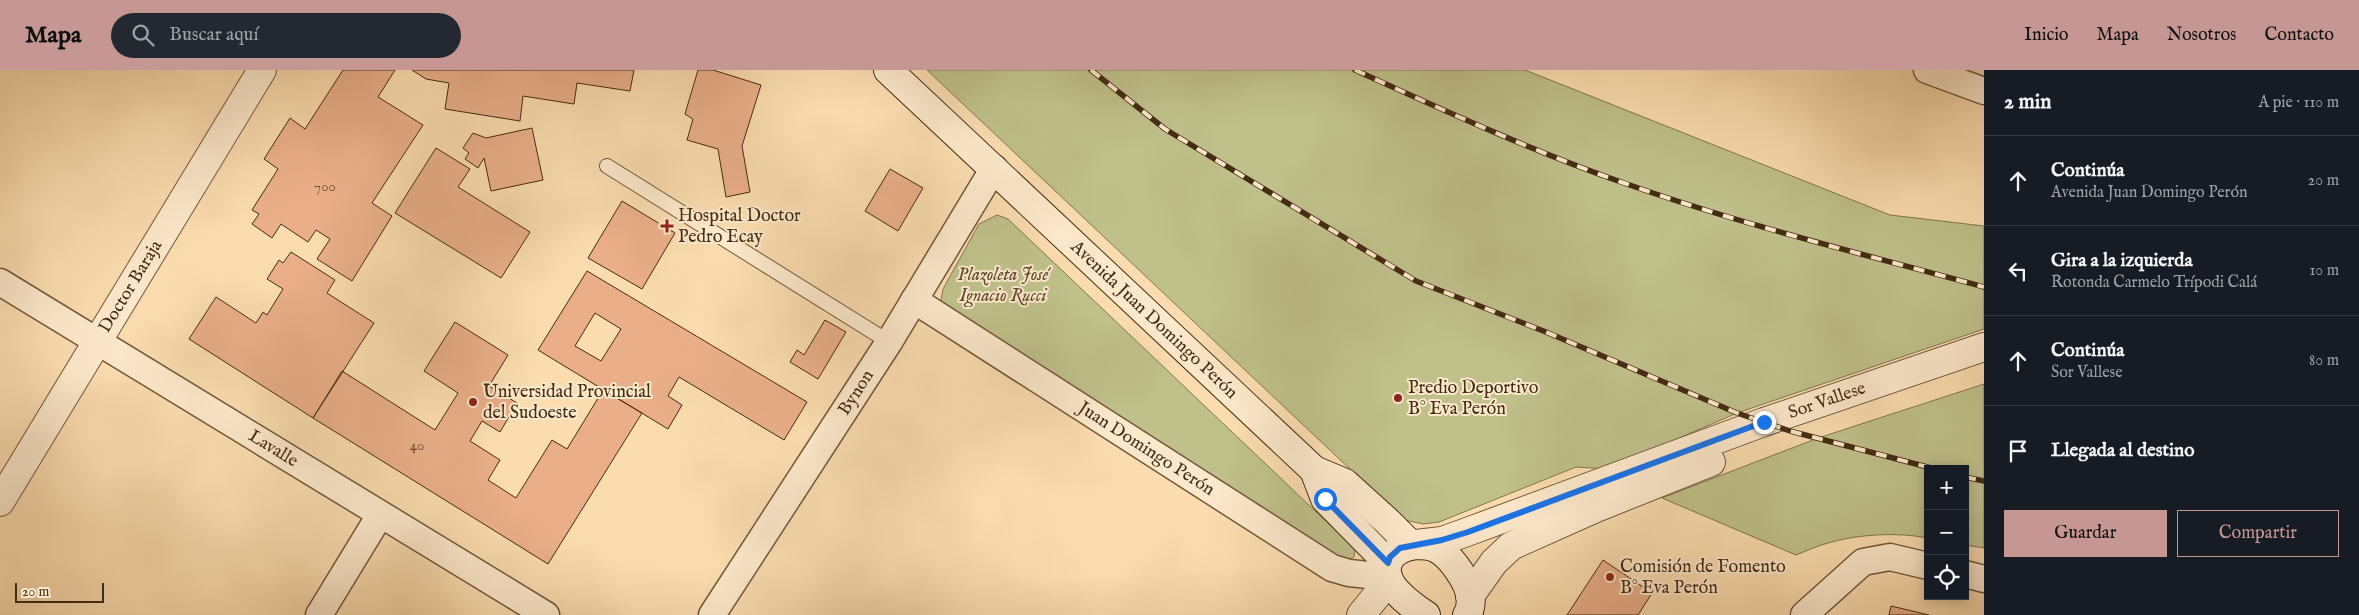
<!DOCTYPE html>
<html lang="es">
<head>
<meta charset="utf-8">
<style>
  :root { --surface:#171b24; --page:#242831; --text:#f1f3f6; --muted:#9ea1a6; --line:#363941; --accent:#c59692 }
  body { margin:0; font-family:"IM FELL English",serif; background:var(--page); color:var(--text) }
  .controls { position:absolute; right:15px; bottom:15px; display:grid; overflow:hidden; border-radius:0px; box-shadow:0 2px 12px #0003 }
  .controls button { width:45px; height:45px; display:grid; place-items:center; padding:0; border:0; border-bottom:1px solid var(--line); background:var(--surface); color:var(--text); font:25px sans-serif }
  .scale { position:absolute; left:15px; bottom:12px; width:89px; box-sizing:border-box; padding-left:5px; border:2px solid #452b14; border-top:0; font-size:14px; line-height:18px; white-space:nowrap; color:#452b14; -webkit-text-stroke:4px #fce8cb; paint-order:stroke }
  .stop { position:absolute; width:15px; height:15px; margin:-11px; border:4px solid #1a73e8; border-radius:50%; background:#fff }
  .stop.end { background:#1a73e8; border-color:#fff; box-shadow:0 1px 5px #0008 }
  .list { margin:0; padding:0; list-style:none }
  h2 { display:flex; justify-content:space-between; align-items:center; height:65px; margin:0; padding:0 20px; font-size:21px }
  h2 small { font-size:16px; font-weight:400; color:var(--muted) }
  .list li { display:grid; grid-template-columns:32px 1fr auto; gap:15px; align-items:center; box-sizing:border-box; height:90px; padding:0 20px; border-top:1px solid var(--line) }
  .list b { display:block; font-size:19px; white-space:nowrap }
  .list p { margin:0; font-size:16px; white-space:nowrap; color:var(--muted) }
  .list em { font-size:16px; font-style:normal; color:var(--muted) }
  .actions { display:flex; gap:10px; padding:15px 20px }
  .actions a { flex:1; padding:11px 0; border:1px solid var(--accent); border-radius:0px; text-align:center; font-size:18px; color:var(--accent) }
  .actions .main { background:var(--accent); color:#111 }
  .icon { flex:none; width:28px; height:28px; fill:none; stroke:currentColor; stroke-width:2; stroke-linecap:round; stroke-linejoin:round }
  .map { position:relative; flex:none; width:1984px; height:545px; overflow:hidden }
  header { display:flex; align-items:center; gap:30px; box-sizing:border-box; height:70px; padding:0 25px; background:var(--accent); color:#111 }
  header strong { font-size:24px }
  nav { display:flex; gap:28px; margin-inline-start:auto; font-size:18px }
  .search { width:350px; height:45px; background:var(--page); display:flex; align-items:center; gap:12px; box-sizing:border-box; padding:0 18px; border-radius:28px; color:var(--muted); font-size:19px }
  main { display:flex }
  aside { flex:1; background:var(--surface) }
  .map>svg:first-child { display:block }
</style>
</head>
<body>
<header>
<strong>Mapa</strong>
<div class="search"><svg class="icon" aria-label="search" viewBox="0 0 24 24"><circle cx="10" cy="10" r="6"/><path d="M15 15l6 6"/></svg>Buscar aquí</div>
<nav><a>Inicio</a><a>Mapa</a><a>Nosotros</a><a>Contacto</a></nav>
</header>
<main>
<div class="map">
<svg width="1984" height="545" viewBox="0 0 1984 545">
  <rect width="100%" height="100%" fill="#fadcaf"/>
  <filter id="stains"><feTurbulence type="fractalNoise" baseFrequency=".004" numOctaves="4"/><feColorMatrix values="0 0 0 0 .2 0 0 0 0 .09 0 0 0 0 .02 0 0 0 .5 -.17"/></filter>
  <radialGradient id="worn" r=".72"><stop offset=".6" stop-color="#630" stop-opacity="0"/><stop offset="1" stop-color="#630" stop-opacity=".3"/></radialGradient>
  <path fill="#bfc08a" stroke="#82764f" d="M927 0H1525L1890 145 1984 156V259L1737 343 1608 399 1576 397 1439 452 1423 454 1404 450Z
    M997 145 1008 149 1352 476 1355 481 1354 487 1346 491 949 241 941 230 943 219 979 154Z
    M1984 314V478L1965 475V399H1928V468C1897 462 1859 464 1828 473 1817 476 1806 481 1796 485L1662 428 1818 368Z"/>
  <path fill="#eaaf89" stroke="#452b14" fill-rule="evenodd" d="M343 0H395L378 27 423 55 372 133 392 146 352 211 317 189 330 169 316 160 308 172 281 154 272 168 252 154 259 144 252 140 278 99 264 89 290 48 305 59Z
    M412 0H634L630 21 577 13 574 34 523 26 520 51 445 39 449 13 426 9Z
    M698 0H713L761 15 742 76 750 122 726 127 718 79 687 70 693 49 685 44Z
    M532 58 543 110 491 121 484 88 478 98 465 89 469 83 463 78 473 63 486 68Z
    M436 78 470 99 458 117 530 162 501 208 395 143Z
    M890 99 923 118 898 161 865 141Z
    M622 131 675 163 642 219 588 188Z
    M291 182 335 210 327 223 374 253 313 348 189 269 216 227 256 253 263 242 267 245 283 219 267 209 279 190 283 193Z
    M587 201 807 332 784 370 679 307 668 326 682 335 668 359 538 280ZM595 243 621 259 601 291 575 276Z
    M825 250 846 262 818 309 790 292 797 280 804 285Z
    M455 252 508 285 489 316 517 333 500 362 482 351 470 371 500 390 488 410 516 428 552 370 567 379 603 320 642 343 548 494 313 348 342 301 435 360 458 323 424 301Z
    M1603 490 1652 523 1638 545H1567Z
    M1891 536 1929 545H1889Z"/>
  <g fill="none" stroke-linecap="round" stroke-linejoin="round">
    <defs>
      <path id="service" d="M607 96 889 272"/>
      <g id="minor">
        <path d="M1927 0 1984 21"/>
        <path id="s1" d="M0 212 546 545"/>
        <path id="s2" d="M914 230 1332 498 1349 503 1388 507"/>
        <path d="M1965 504 1984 509"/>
        <path d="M319 545 380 445"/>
        <path id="s3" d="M712 545 889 272 994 98"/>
        <path d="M1804 545 1863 492 1890 487 1928 496"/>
      </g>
      <g id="tertiary">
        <path id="s4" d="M0 432 262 0"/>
        <path id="s5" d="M1416 474 1442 471 1467 462 1764 352 1984 277"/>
        <path d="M1470 526 1494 492 1511 476 1596 438 1711 392"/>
        <path d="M1361 545 1389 510"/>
      </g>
      <g id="secondary">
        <path id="s6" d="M888 0 1314 400 1345 413 1388 452 1411 475"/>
        <path d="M1314 400 1325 429 1388 493"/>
        <path d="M1426 545C1415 538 1396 524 1390 512 1376 483 1410 470 1433 477 1447 482 1457 497 1464 509 1470 519 1474 534 1467 545"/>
      </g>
    </defs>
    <use href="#service" stroke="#72573b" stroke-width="16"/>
    <use href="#minor" stroke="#72573b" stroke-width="29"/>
    <use href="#tertiary" stroke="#72573b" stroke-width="30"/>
    <use href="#secondary" stroke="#452b14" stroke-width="30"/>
    <use href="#service" stroke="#fce8cb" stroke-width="14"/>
    <use href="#minor" stroke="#fce8cb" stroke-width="26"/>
    <use href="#tertiary" stroke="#fce8cb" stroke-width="28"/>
    <use href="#secondary" stroke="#fce8cb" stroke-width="28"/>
    <defs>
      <path id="rail" d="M1091 0 1165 59 1416 211 1546 262 1737 343 1790 361 1935 399
        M1355 0C1443 40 1532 81 1624 113 1742 155 1863 184 1984 217
        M1965 407 1984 411"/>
    </defs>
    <use href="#rail" stroke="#452b14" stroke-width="5.5"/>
    <use href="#rail" stroke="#fce8cb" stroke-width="4" stroke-dasharray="11" stroke-linecap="butt"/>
  </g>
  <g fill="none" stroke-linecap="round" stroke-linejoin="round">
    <path stroke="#1a73e8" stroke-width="6" d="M1325 429 1388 493 1390 487 1400 478 1442 470 1468 462 1764 352"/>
  </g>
  <g fill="#8f2418" stroke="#fce8cb" stroke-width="2">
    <path d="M664.5 148.5h5v5h5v5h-5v5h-5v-5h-5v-5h5z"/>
    <circle cx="1398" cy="328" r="5"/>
    <circle cx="473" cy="332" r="5"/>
    <circle cx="1610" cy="507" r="5"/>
  </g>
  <g text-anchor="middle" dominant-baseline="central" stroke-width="4" stroke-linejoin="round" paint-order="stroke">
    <g font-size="15" fill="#6e4c31">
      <text x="325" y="116">700</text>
      <text x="417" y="375">40</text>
    </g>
    <g font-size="18" fill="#452b14" stroke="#fce8cb" text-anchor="start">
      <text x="678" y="146">Hospital Doctor<tspan x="678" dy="21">Pedro Ecay</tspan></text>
      <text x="1408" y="318">Predio Deportivo<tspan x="1408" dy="21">B° Eva Perón</tspan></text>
      <text x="483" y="322">Universidad Provincial<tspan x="483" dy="21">del Sudoeste</tspan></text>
      <text x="1620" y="497">Comisión de Fomento<tspan x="1620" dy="21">B° Eva Perón</tspan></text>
    </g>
    <g font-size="18" font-style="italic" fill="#5d492c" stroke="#fce8cb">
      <text x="1003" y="205">Plazoleta José<tspan x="1003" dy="21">Ignacio Rucci</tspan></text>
    </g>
    <g font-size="18" fill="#452b14" stroke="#fce8cb">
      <text stroke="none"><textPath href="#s4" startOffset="252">Doctor Baraja</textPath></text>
      <text stroke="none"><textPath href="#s6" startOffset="365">Avenida Juan Domingo Perón</textPath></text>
      <text stroke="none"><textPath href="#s3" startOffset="265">Bynon</textPath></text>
      <text stroke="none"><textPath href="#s5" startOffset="436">Sor Vallese</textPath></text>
      <text stroke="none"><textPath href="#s2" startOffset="276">Juan Domingo Perón</textPath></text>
      <text stroke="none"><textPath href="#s1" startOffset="320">Lavalle</textPath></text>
    </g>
  </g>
  <rect width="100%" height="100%" filter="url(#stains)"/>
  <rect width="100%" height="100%" fill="url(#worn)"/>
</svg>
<div class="controls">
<button>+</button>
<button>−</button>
<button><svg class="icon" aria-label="locate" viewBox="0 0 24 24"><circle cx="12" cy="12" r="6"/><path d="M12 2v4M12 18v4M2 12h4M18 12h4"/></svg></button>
</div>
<div class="scale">20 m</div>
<div class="stop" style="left:1325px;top:429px"></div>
<div class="stop end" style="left:1764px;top:352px"></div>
</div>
<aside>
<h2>2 min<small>A pie · 110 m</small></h2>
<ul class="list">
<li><svg class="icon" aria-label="ahead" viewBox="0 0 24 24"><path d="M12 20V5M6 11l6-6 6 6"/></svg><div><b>Continúa</b><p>Avenida Juan Domingo Perón</p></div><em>20 m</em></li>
<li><svg class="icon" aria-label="left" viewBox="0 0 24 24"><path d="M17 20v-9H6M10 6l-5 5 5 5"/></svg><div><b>Gira a la izquierda</b><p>Rotonda Carmelo Trípodi Calá</p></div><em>10 m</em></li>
<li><svg class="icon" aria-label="ahead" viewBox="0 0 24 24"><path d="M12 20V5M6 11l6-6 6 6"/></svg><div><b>Continúa</b><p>Sor Vallese</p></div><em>80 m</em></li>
<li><svg class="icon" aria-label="arrive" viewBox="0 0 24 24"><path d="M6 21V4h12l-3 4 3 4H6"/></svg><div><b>Llegada al destino</b></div></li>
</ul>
<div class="actions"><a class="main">Guardar</a><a>Compartir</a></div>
</aside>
</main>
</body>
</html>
